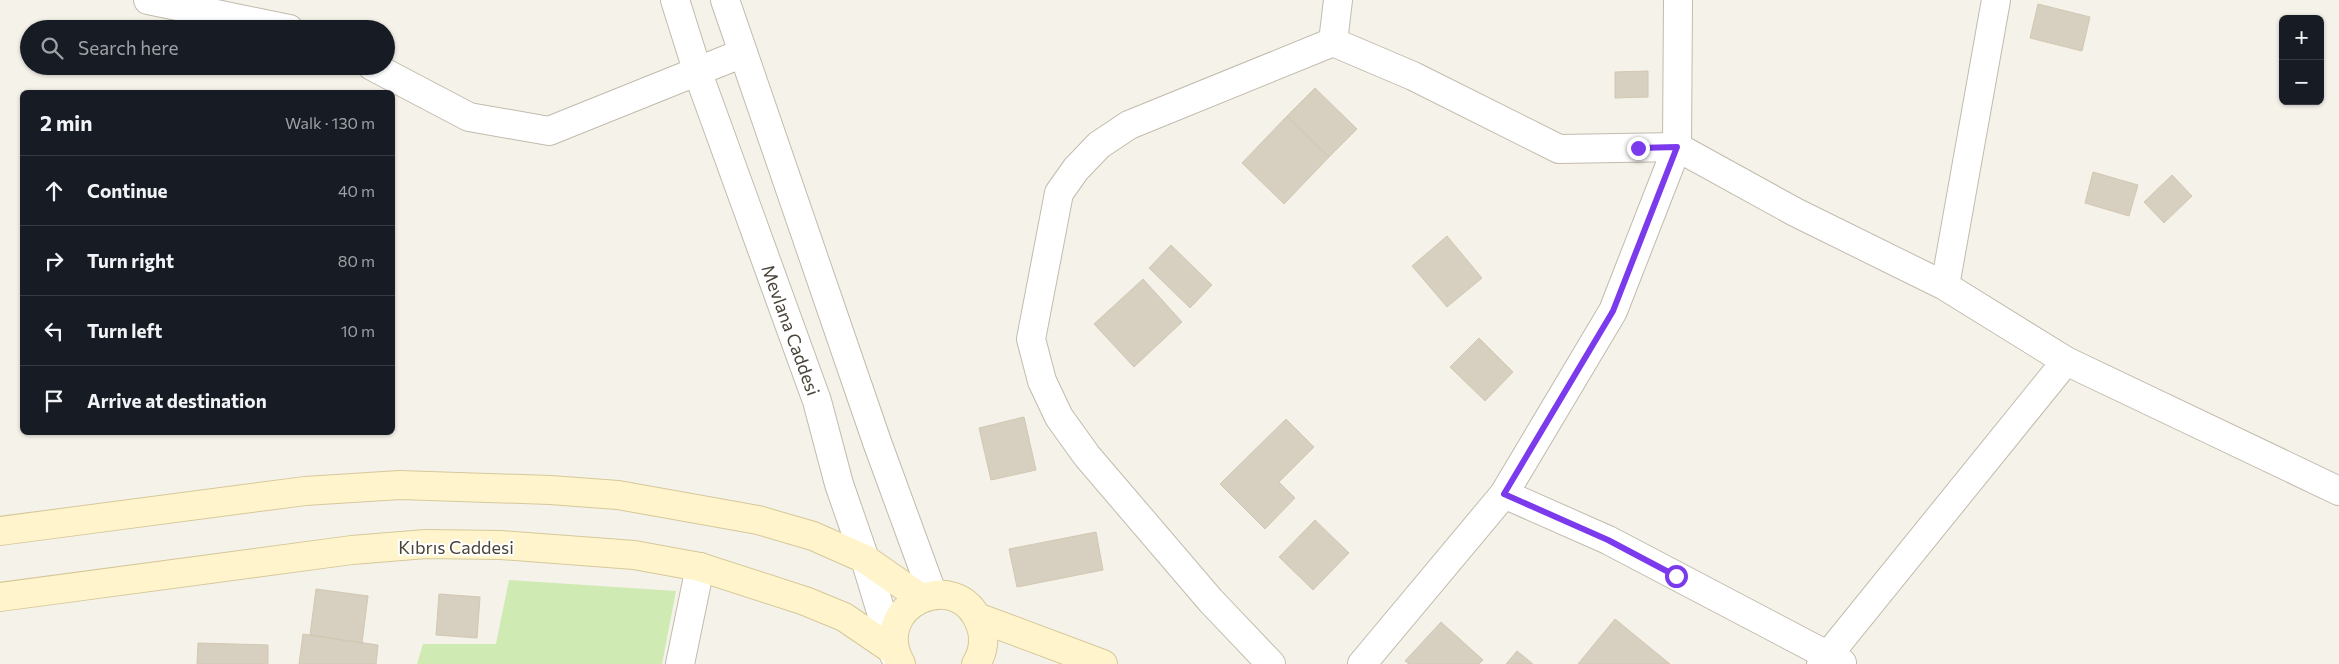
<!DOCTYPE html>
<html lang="en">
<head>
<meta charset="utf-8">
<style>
  :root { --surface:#171b24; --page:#20242c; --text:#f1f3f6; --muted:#9ea1a6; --line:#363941 }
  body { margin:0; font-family:Commissioner,sans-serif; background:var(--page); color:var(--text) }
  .controls { position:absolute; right:15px; top:15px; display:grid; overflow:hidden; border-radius:8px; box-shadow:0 1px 4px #0004 }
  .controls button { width:45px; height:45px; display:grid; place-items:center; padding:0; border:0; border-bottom:1px solid var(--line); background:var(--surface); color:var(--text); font:25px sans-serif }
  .stop { position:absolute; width:15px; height:15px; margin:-11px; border:4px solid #7c3aed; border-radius:50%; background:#fff }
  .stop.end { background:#7c3aed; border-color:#fff; box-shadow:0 1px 5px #0008 }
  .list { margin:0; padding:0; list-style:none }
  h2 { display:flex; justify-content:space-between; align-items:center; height:65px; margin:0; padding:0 20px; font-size:21px }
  h2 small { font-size:16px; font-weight:400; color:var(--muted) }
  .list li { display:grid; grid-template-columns:32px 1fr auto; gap:15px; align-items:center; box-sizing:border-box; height:70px; padding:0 20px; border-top:1px solid var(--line) }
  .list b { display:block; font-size:19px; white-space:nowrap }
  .list em { font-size:16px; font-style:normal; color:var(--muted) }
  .icon { flex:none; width:28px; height:28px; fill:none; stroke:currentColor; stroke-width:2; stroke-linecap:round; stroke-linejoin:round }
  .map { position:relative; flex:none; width:2339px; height:664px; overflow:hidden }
  .search { position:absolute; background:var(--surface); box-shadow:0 1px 4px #0004; left:20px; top:20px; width:375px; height:55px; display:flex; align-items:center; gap:12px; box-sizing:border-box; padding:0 18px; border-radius:28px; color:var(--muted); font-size:19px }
  .panel { position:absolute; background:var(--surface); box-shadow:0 1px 4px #0004; left:20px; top:90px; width:375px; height:345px; border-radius:8px }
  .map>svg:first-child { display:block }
</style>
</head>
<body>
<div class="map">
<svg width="2339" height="664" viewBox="0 0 2339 664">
  <rect width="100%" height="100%" fill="#f5f2ea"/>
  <path fill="#cfeab3" d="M509 580 676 591 662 664H417L423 644H496Z"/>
  <path fill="#d7cfbf" stroke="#d2c7b2" d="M2038 4 2090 17 2082 51 2030 38Z
    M1648 71V97L1615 98V72Z
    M1315 88 1357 129 1329 157 1287 116Z
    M1287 116 1329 157 1284 204 1242 163Z
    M2093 172 2138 185 2129 216 2085 203Z
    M2172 175 2192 196 2164 223 2144 202Z
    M1447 236 1482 278 1447 307 1412 266Z
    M1171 245 1212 285 1190 308 1149 268Z
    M1143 279 1182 322 1134 367 1094 324Z
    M1479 338 1513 372 1485 401 1450 367Z
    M1024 417 1036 470 991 480 979 428Z
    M1286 419 1314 447 1279 482 1295 498 1265 529 1220 484Z
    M1315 520 1349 553 1313 590 1279 557Z
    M1096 532 1103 570 1017 587 1009 549Z
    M316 589 368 596 362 643 310 635Z
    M439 594 480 597 477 638 436 635Z
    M1615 619 1670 664H1578Z
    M1441 622 1483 660 1479 664H1409L1405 661Z
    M303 634 378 645 376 664H299Z
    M198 643 268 645V664H197Z
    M1517 651 1533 664H1506Z"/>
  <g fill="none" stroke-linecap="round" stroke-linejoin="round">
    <defs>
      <path id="minor" d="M148 0 289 29
        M1333 42 1338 0
        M372 66 469 117 549 131 743 53
        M1945 286 1996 0
        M1504 494 1608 540 1842 663
        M680 664 700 567
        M1271 664 1211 601 1087 456 1059 417 1042 381 1031 339 1059 193 1076 169 1099 145 1129 125 1333 42 1413 76 1559 149 1677 147 1795 212 1945 286 2066 361 2339 491
        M1362 664 1504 494 1613 311 1677 147 1678 0
        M1821 664 2066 361"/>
      <path id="tertiary" d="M675 0 698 73 817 401 839 484 865 559 894 655
        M725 0 877 442 933 595"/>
      <path id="secondary" d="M0 531 305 491 400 485 550 490 618 495 758 520 813 536 865 559 921 598
        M0 597 352 550 426 544 501 545 634 555 700 567 805 601 844 617 894 651
        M977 617 1103 664
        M901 664C868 606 957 564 980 624 985 637 984 651 976 664"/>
    </defs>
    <use href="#minor" stroke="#c1bbac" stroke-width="30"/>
    <use href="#tertiary" stroke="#c1bbac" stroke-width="30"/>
    <use href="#secondary" stroke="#d6c89a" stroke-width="30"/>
    <use href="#minor" stroke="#fff" stroke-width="28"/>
    <use href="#tertiary" stroke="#fff" stroke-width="28"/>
    <use href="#secondary" stroke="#fff4cb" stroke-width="28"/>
  </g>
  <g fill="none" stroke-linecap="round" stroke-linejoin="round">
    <path stroke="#7c3aed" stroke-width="6" d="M1638 148 1677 147 1613 311 1504 494 1608 540 1676 576"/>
  </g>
  <g text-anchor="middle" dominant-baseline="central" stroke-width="4" stroke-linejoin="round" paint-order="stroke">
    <g font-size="18" fill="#4a4338" stroke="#fff">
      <text transform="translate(791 330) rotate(70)">Mevlana Caddesi</text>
      <text x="456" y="547">Kıbrıs Caddesi</text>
    </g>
  </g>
</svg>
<div class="controls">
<button>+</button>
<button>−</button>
</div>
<div class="stop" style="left:1676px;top:576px"></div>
<div class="stop end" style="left:1638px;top:148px"></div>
<div class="search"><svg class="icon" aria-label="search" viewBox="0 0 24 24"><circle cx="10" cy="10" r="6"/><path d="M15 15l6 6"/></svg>Search here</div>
<section class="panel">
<h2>2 min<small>Walk · 130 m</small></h2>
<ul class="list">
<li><svg class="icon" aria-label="ahead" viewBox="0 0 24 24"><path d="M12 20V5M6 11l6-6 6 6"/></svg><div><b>Continue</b></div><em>40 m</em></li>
<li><svg class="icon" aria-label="right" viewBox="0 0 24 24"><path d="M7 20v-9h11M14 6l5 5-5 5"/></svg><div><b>Turn right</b></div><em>80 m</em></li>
<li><svg class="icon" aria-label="left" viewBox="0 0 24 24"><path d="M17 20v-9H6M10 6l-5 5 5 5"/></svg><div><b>Turn left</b></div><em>10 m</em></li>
<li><svg class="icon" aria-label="arrive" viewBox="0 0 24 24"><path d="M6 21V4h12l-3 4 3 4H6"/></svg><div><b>Arrive at destination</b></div></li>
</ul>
</section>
</div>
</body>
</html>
